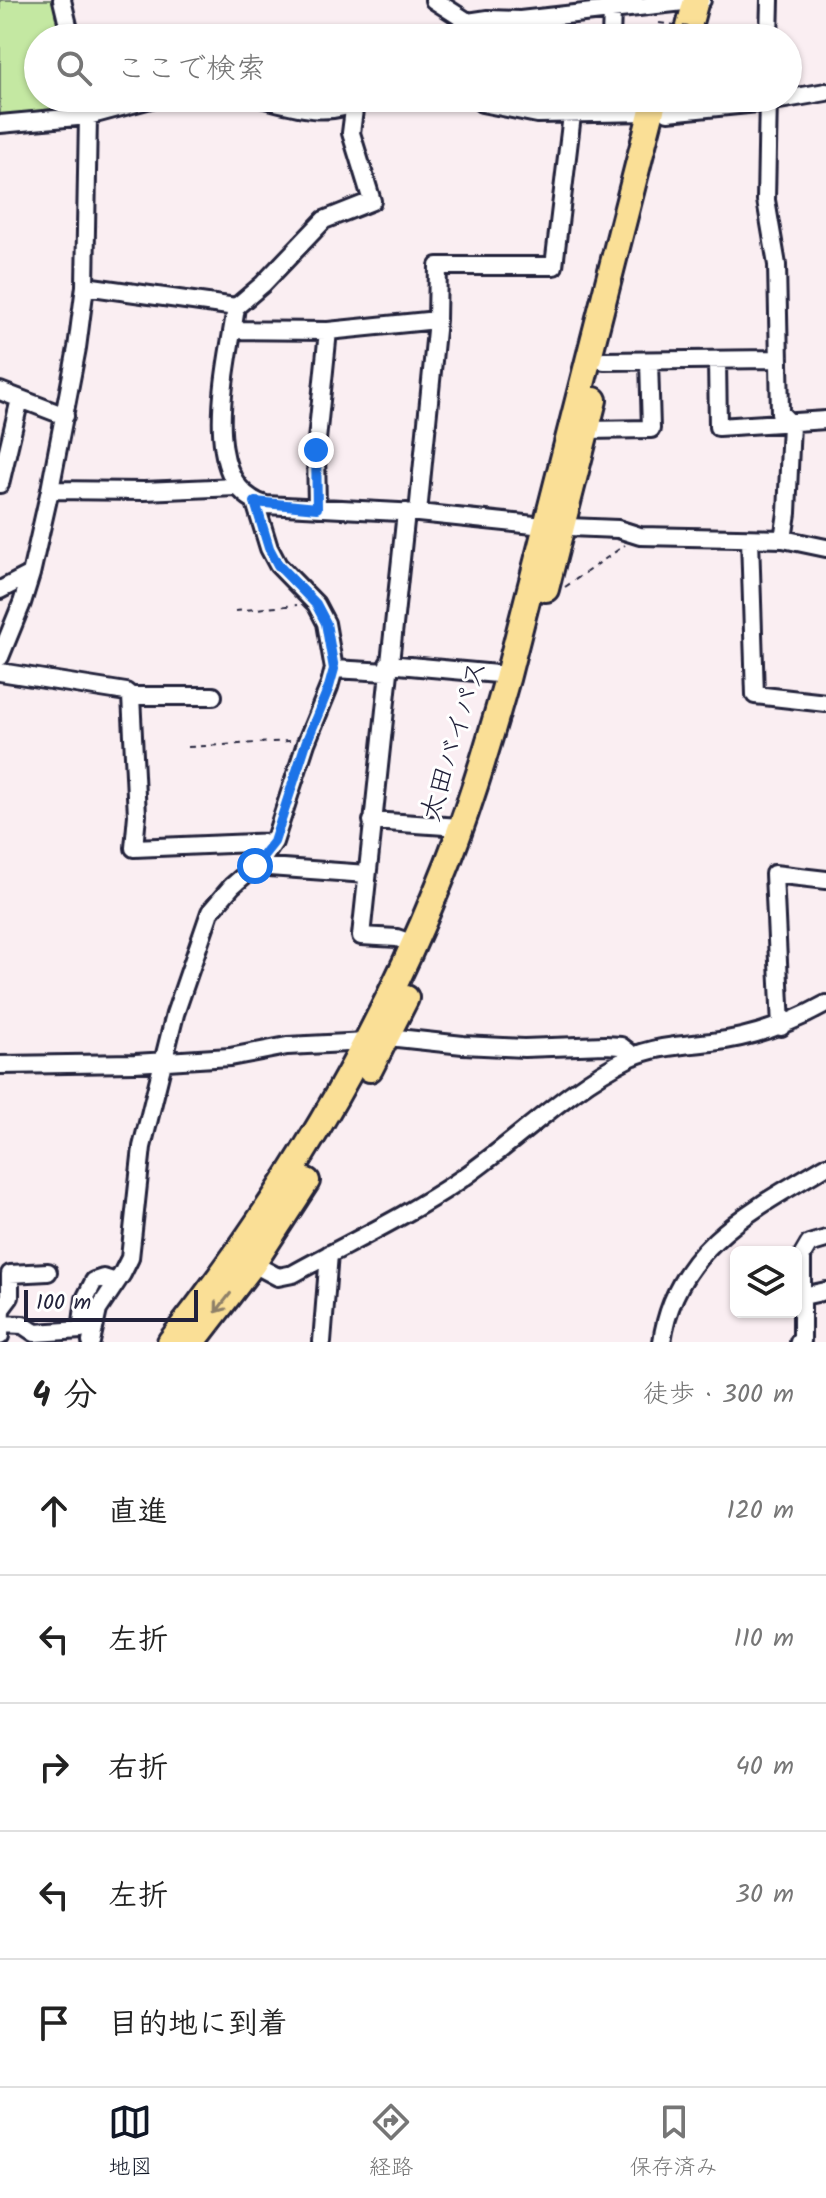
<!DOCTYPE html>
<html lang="ja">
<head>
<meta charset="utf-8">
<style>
  :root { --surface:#fff; --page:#f2f2f2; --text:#222; --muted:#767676; --line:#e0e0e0; --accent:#111827 }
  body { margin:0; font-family:Kalam,"Klee One",sans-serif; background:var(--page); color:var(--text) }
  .controls { position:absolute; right:24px; bottom:24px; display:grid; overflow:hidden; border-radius:12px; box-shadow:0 2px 6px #0004 }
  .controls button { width:72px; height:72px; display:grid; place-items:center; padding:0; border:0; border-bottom:2px solid var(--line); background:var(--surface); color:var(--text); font:40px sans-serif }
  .scale { position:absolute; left:24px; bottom:20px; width:174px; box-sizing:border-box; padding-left:8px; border:4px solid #22223b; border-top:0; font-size:22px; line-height:28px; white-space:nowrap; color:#22223b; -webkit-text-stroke:6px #fff; paint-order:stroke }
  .stop { position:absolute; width:24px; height:24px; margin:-18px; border:6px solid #1a73e8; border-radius:50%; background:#fff }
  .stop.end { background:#1a73e8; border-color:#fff; box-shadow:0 2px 8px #0008 }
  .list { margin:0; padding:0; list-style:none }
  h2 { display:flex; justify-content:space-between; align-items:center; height:104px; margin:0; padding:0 32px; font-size:34px }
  h2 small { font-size:26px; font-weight:400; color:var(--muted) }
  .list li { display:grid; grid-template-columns:52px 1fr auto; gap:24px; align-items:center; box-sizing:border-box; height:128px; padding:0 32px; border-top:2px solid var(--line) }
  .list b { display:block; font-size:30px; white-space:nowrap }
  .list em { font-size:26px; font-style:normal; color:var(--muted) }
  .icon { flex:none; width:44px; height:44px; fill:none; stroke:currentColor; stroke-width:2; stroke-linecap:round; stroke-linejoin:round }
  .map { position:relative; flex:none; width:826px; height:1342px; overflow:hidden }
  .search { position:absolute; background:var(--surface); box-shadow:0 2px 6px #0004; left:24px; right:24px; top:24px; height:88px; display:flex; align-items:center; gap:20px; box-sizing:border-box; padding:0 28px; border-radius:44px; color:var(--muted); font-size:30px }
  .sheet { height:744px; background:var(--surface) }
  nav { display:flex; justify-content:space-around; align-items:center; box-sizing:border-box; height:112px; border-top:2px solid var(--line); background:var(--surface); font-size:22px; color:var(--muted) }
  nav a { display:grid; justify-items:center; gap:4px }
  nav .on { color:var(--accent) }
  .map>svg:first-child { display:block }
</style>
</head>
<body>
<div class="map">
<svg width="826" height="1342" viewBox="0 0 826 1342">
  <rect width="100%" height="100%" fill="#faeef2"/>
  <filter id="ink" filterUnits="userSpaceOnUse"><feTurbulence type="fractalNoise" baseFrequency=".0125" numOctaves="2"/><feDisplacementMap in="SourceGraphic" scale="16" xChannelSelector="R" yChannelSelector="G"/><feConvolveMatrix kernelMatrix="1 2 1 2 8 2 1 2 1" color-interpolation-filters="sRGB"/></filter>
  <g filter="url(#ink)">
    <path fill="#c4e8a2" stroke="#73856e" stroke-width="2" d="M0 0H53L62 38H38V98H67L62 108 0 115Z"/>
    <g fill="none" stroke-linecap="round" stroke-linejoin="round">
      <defs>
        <path id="minor" d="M62 0 71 38
          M434 0 468 22
          M446 38 468 22 488 19 520 20 702 0
          M611 38 612 10
          M769 38 770 0
          M261 98C293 106 330 119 360 99
          M477 98 482 103 537 114 652 112
          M768 98 766 200 777 265 780 413 791 424 787 513 783 539
          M355 102 351 133 372 201 324 220 263 284 236 307C229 360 195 485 266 505L418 513 544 526 618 529 640 536 783 539 826 548
          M668 112 768 102 826 92
          M0 124 88 116 155 98
          M85 286 236 307
          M233 330 328 331 437 320
          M717 360 718 427 826 420
          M604 361 778 359
          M0 391 65 416
          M587 430 651 429 649 361
          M0 484 20 399
          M50 490 144 491 236 487
          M317 508 316 450 328 331
          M406 512 361 936 397 938 414 944
          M418 513 437 320 438 266H554L572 115
          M750 539 755 695 826 703
          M0 590 31 574
          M0 657 22 603 31 574 50 490 77 348 85 286 88 116 84 98
          M388 664 508 675
          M334 669 387 672
          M0 672 126 692 131 696H213
          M131 696 137 815 134 848 274 842
          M372 821 460 827
          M255 866 367 874
          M781 1027 774 874 826 880
          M0 1065 135 1063 230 1057 287 1046 367 1042 388 1037 463 1045 524 1048 605 1045 621 1046 634 1056
          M246 1260 278 1277 293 1274C347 1244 405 1217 457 1182 515 1143 565 1090 629 1058 654 1046 685 1045 712 1042 754 1037 790 1024 826 1004
          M803 1296 826 1291
          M1 1324 23 1325 35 1333 81 1330 85 1299 94 1281 103 1278 116 1282
          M0 1336 1 1309 10 1297V1274L48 1272
          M91 1342 98 1310 122 1274 130 1258 142 1147 175 1014 210 912 232 886 262 860 274 842 306 743 329 687 334 669 326 623 316 604 278 565 269 548 255 502
          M322 1342 329 1254
          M662 1342C674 1249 753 1209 826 1166
          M799 1342 802 1341V1256L809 1244 826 1239"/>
        <path id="highway" d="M686 38 696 0
          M546 589 594 400
          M370 1069 406 998
          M170 1342C280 1203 371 1052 438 887 466 820 487 749 507 679L655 98
          M193 1342 253 1264 307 1181"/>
      </defs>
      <use href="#minor" stroke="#22223b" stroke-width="22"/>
      <use href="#highway" stroke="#22223b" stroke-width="30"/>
      <path stroke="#22223b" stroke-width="2" stroke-dasharray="6 6" stroke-linecap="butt" d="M565 587 625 545
        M235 611 297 605
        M188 747 290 741"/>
      <use href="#minor" stroke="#fff" stroke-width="16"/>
      <use href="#highway" stroke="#fadf96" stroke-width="24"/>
      <path stroke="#22223b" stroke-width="2" stroke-dasharray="6 6" stroke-linecap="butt" d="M659 23 697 28"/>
    </g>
    <defs><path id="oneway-shaft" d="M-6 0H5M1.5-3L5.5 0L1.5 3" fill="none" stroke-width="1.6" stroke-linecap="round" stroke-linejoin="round" transform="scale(2)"/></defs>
    <use stroke="#8e8068" href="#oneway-shaft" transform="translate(223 1303) rotate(128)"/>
  </g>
  <g fill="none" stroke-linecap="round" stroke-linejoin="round" filter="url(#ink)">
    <path stroke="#1a73e8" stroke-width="10" d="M255 866 274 842 306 743 329 687 334 669 326 623 316 604 278 565 269 548 255 502 317 508 316 450"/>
  </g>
  <g text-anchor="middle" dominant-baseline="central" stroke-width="6" stroke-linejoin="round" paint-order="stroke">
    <g font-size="28" fill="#22223b" stroke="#fff">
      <text transform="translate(455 741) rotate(-73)">太田バイパス</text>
    </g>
  </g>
</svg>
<div class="controls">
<button><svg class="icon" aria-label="layers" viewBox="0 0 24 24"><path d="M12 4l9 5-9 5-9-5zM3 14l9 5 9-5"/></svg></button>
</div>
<div class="scale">100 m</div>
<div class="stop" style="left:255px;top:866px"></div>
<div class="stop end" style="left:316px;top:450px"></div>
<div class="search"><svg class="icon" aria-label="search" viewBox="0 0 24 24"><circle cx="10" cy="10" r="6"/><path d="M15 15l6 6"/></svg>ここで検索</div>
</div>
<section class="sheet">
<h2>4 分<small>徒歩 · 300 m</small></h2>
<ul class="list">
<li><svg class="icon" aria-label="ahead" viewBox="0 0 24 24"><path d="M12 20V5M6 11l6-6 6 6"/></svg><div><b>直進</b></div><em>120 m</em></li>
<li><svg class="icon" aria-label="left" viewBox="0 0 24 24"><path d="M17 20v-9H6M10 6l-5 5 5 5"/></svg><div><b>左折</b></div><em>110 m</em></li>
<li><svg class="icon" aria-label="right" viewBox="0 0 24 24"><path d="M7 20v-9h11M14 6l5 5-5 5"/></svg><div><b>右折</b></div><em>40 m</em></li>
<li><svg class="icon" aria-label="left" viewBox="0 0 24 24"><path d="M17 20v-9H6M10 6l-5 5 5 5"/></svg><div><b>左折</b></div><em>30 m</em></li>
<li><svg class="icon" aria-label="arrive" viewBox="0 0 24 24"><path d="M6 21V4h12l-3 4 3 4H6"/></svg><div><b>目的地に到着</b></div></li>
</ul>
</section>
<nav>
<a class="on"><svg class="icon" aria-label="map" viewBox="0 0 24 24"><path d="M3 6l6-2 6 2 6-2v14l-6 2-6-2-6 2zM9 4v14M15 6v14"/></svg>地図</a>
<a><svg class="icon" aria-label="directions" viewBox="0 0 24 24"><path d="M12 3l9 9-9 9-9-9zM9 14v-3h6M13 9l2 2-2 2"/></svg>経路</a>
<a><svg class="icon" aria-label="saved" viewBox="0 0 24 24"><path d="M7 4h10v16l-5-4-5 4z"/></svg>保存済み</a>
</nav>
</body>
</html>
